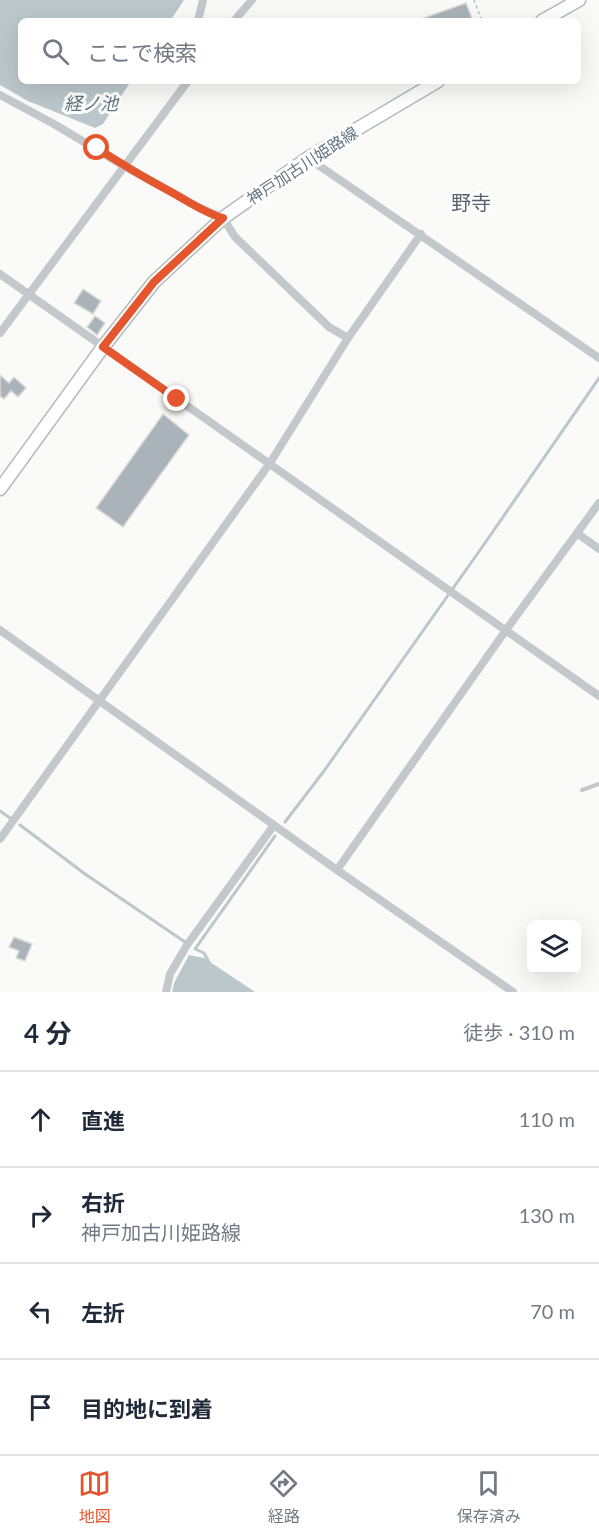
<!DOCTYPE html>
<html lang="ja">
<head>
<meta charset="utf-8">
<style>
  :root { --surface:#fff; --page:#f2f2f3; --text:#1f2937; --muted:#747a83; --line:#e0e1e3; --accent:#e4572e }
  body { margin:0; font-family:Lato,"Noto Sans JP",sans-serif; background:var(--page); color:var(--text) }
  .controls { position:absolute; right:18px; bottom:18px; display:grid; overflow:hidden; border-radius:9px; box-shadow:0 6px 24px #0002 }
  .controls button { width:54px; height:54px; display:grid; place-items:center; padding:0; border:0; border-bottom:2px solid var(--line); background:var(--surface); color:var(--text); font:30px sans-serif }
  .stop { position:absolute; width:18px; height:18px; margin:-14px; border:4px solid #e4572e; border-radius:50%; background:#fff }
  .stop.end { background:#e4572e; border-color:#fff; box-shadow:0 2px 6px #0008 }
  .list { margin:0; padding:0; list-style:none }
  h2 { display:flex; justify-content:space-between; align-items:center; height:78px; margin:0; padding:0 24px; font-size:26px }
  h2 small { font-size:20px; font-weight:400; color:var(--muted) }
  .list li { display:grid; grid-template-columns:39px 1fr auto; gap:18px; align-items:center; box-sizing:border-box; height:96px; padding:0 24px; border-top:2px solid var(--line) }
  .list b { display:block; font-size:22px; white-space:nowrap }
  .list p { margin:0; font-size:20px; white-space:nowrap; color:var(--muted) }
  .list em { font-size:20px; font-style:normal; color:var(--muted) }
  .icon { flex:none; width:33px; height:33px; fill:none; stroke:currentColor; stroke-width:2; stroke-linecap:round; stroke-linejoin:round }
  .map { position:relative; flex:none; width:599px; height:992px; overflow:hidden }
  .search { position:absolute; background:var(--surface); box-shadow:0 6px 24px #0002; left:18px; right:18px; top:18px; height:66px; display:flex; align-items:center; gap:15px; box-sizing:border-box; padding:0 21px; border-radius:9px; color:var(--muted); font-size:22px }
  .sheet { height:462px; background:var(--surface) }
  nav { display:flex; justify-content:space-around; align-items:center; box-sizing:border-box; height:84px; border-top:2px solid var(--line); background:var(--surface); font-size:16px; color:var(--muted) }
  nav a { display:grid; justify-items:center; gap:3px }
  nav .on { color:var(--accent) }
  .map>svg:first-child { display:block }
</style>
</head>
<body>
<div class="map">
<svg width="599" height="992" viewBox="0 0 599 992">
  <rect width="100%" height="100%" fill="#fafaf8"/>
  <path fill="#bbc7cb" d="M0 0H184L170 21H21V81H131L103 124 95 128 28 101 0 85Z
    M189 955 204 958 255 992H172L174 983Z"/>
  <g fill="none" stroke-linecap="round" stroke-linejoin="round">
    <path stroke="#bbc7cb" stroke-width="3" d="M0 811 10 818
      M285 822 324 771 485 543 599 378
      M20 825 85 874 185 942
      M210 964 204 953 195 949 275 836"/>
  </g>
  <path fill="#aab3b9" stroke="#dcdcda" stroke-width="1.5" d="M466 3 473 21H418V20Z
    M83 289 101 301 93 314 74 303Z
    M95 316 105 323 97 335 87 327Z
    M0 375 9 383 14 377 26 388 18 397 11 391 4 399 0 396Z
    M163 414 189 435 123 527 96 508Z
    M14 937 32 944 25 961 16 958 19 951 9 947Z"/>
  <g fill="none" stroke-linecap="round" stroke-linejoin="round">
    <defs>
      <path id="primary" d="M542 21 579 0
        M0 489 103 347 154 282 223 218 308 158 438 81"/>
    </defs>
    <use href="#primary" stroke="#b5babe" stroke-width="15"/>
    <path stroke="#bbbfc2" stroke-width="1.5" stroke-dasharray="3 3" stroke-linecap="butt" d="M474 0 482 21"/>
    <path stroke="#c3c8cc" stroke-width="4" d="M582 790 599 784"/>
    <path stroke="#c3c8cc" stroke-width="8" d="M198 21 203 0
      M234 21 252 0
      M0 95 54 124 124 166 198 207 223 218 235 237 329 327 348 338
      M308 158 599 358
      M0 274 599 696
      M0 333 188 81
      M577 533 599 549
      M0 630 337 870 513 992
      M0 839 270 463 348 338 421 234
      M337 870 506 630 599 503
      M166 992 170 974 187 945 274 825"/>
    <use href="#primary" stroke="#fff" stroke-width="12"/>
  </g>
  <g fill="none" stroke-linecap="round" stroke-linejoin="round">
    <path stroke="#e4572e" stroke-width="8" d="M97 148C121 164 147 179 173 193 189 202 205 213 223 218L154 282 103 347 177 399"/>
  </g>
  <g text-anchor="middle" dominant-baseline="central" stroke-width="6" stroke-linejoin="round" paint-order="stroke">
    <g font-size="16" fill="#657683" stroke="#fff">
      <text transform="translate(302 165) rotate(-33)">神戸加古川姫路線</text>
    </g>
    <g font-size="18" font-style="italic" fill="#60757c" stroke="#fff">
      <text x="91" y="103">経ノ池</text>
    </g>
    <g font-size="20" fill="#57646e" stroke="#fff">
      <text x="471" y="202">野寺</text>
    </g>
  </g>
</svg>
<div class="controls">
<button><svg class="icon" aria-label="layers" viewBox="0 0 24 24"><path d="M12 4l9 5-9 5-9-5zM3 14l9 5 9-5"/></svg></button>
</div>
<div class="stop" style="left:97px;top:148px"></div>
<div class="stop end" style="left:177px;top:399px"></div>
<div class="search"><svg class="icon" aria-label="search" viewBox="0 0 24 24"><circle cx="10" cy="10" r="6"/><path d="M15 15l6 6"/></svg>ここで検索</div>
</div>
<section class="sheet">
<h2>4 分<small>徒歩 · 310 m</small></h2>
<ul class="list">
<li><svg class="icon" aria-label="ahead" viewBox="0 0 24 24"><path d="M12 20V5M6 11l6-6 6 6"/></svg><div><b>直進</b></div><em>110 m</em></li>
<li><svg class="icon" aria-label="right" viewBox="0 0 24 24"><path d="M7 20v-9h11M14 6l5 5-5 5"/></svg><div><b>右折</b><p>神戸加古川姫路線</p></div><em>130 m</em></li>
<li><svg class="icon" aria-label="left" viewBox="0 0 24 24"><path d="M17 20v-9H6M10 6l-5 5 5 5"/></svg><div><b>左折</b></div><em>70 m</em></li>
<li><svg class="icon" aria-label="arrive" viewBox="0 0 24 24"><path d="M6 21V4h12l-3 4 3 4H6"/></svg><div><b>目的地に到着</b></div></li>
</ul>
</section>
<nav>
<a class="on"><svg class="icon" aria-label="map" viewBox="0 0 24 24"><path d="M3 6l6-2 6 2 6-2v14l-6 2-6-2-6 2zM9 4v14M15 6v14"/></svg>地図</a>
<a><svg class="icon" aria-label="directions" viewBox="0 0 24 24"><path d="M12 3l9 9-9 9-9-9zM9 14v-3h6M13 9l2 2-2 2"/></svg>経路</a>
<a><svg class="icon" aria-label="saved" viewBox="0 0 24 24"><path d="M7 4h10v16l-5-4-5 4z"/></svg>保存済み</a>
</nav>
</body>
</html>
